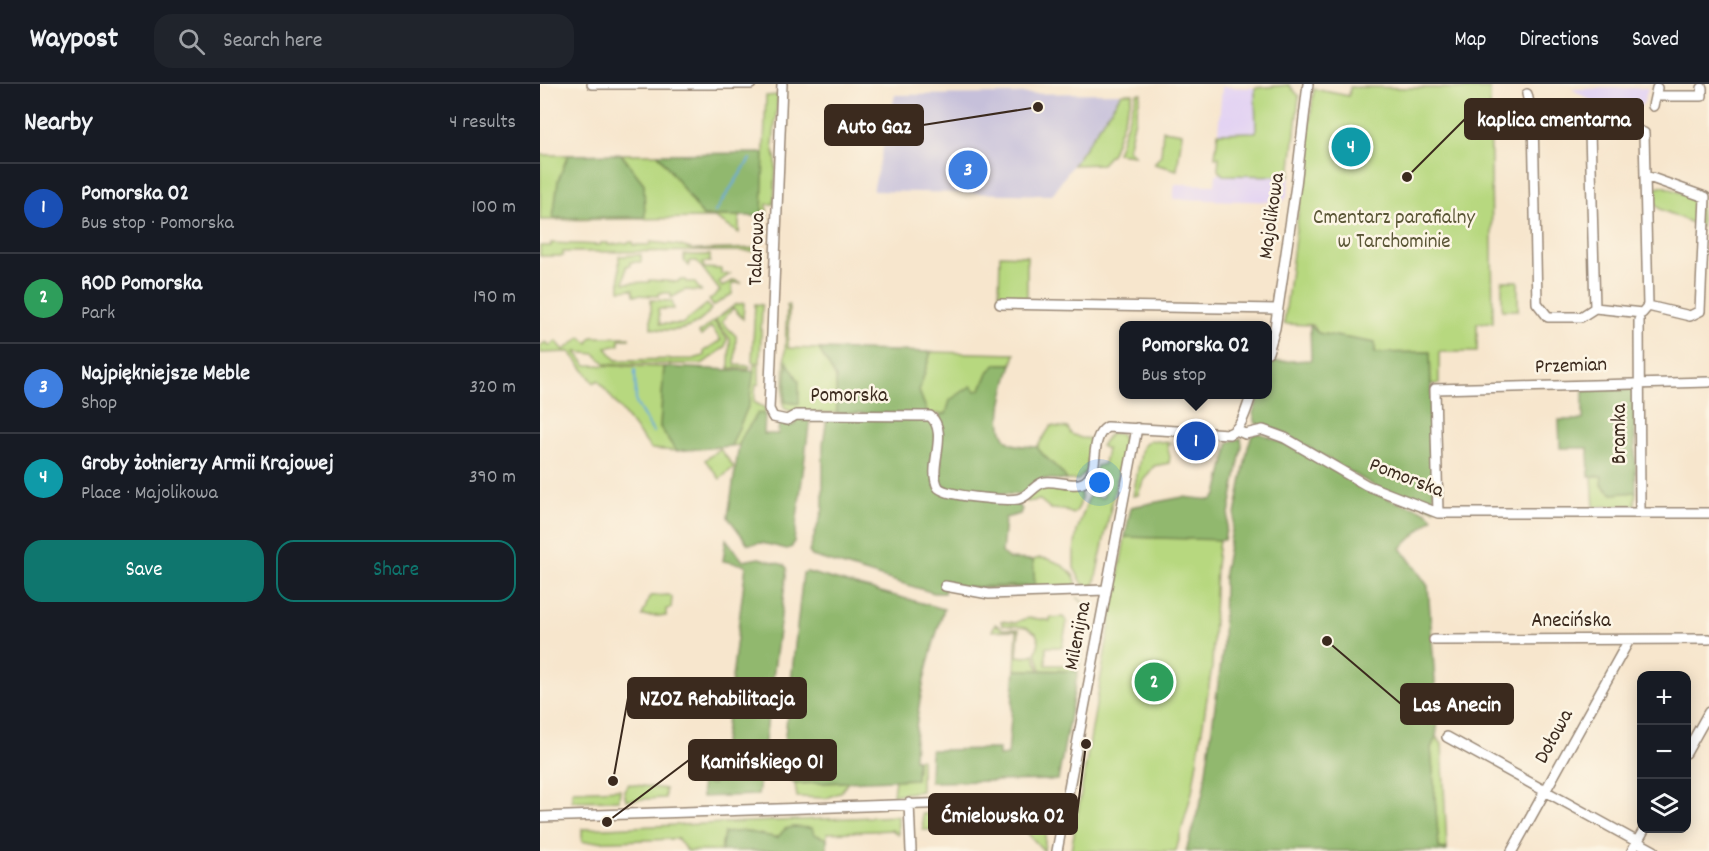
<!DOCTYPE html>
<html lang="en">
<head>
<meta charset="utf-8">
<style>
  :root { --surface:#171b24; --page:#20242c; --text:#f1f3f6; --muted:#9ea1a6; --line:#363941; --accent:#0f766e }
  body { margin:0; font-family:Dekko,sans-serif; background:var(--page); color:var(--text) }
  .controls { position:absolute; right:18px; bottom:18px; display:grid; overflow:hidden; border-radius:12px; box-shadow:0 3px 15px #0003 }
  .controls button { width:54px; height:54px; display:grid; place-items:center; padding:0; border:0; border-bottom:2px solid var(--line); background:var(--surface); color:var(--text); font:30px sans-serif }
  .you { position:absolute; left:560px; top:399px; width:21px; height:21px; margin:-15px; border:4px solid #fff; border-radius:50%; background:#1a73e8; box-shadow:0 0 0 9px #1a73e833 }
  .badge { display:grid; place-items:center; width:39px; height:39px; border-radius:50%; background:var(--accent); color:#fff; font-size:20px; font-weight:700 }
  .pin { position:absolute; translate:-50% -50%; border:3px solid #fff; box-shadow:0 2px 6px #0006 }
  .popup { position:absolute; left:579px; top:237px; width:153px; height:78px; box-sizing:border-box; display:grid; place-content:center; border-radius:12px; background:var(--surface); filter:drop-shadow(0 2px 4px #0005); font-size:20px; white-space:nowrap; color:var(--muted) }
  .popup b { font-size:22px; color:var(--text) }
  .popup::after { content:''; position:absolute; left:50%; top:100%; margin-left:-12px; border:12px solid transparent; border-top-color:var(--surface) }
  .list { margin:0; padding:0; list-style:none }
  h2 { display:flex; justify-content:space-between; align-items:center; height:78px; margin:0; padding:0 24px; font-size:26px }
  h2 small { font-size:20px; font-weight:400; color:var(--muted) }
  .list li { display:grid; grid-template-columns:39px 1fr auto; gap:18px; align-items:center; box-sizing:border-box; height:90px; padding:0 24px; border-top:2px solid var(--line) }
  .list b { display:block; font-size:22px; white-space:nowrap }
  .list p { margin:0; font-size:20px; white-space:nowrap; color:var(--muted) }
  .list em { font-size:20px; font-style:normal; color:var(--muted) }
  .actions { display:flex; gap:12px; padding:18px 24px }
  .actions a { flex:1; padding:14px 0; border:2px solid var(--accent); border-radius:18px; text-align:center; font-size:21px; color:var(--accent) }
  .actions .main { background:var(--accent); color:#fff }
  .icon { flex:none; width:33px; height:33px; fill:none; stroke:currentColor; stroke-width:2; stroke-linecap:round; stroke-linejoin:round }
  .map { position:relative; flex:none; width:1169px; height:767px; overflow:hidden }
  header { display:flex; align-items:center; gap:36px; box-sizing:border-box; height:84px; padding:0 30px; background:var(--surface); border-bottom:2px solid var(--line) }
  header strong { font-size:28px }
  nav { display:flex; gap:33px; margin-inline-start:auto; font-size:21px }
  .search { width:420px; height:54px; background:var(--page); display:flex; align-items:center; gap:15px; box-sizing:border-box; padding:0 21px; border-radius:18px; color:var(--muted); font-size:22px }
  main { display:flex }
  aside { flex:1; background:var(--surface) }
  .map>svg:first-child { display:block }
</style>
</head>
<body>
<header>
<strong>Waypost</strong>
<div class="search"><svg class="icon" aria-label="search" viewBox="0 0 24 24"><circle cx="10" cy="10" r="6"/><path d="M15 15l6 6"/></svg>Search here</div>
<nav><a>Map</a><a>Directions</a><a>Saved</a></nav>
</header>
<main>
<aside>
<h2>Nearby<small>4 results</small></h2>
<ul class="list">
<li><span class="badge" style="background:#1a4fb4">1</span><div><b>Pomorska 02</b><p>Bus stop · Pomorska</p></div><em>100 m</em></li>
<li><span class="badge" style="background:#2e9e5b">2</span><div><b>ROD Pomorska</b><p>Park</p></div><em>190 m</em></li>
<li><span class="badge" style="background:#3f7fe0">3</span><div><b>Najpiękniejsze Meble</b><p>Shop</p></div><em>320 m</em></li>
<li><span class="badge" style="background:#0f9aa8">4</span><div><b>Groby żołnierzy Armii Krajowej</b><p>Place · Majolikowa</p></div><em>390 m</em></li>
</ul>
<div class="actions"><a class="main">Save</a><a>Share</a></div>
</aside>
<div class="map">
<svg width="1169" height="767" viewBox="0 0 1169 767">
  <rect width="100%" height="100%" fill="#fcf5e5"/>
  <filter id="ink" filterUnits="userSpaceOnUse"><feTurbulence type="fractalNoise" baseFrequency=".0167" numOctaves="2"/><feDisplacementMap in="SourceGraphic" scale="12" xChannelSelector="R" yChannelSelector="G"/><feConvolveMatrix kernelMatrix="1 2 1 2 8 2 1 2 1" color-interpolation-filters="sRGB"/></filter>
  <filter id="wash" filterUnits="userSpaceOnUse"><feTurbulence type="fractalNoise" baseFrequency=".008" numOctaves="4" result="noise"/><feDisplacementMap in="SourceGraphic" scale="24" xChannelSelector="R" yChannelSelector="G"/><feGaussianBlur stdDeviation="1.35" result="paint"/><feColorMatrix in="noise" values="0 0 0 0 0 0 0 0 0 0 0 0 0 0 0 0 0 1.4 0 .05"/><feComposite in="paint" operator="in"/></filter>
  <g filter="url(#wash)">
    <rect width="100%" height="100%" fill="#f7e6cd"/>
    <path fill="#e3d3f3" d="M682 3 715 4 716 48 678 49Z
      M1108 4 1103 20 1093 28 1071 29 1032 5Z
      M676 90 750 92 747 113 742 118 633 115 635 100 675 101Z"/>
    <path fill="#c6c0da" d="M582 9 512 111 333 107 355 11Z"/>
    <path fill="#b7d87f" stroke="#79814e" stroke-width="1.5" d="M749 1 759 12 750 92 683 91 678 86 679 73H675L678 49 716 48 715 4Z
      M810 3 950 5 953 238 937 239V268H899V300H891L890 268 835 269V259L778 249 773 241 744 240 774 5 809 12Z
      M582 9H593L572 69 562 80 533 81Z
      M597 9H601L588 65 594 71 577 69Z
      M238 11 233 61 236 77 234 120H227V133L221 134 226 12Z
      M623 46 642 49 637 86 614 80 621 71Z
      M81 70H118L163 132H199V149L175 134 0 136V71H28L18 97 104 100Z
      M1123 102 1160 116 1161 143 1120 125 1113 118 1114 105Z
      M93 158V161H110V158L137 161 154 166 218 164 219 167 23 168V172H0V162H11V159L60 161 61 159H68V161Z
      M101 171V178H90V182H86L84 199 109 198V196L138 198 139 196H145L146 198H154L161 207 145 206 131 214V209H119V212L94 211 93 205 80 206 79 172Z
      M144 171H170V178H163L164 184 181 185V190H190L179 198 182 203 194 196 202 199H192V210L173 222 169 216 180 207 157 177H149V182L144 177Z
      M460 171 487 172V215H459Z
      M962 197H978V226H962Z
      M111 216 132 217 134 225H118L120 240H142L167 220 171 225C157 246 134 249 111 244Z
      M204 219 203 235 193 224 182 238 196 252 195 281 210 282 209 285 189 284 190 255 175 236 195 221Z
      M215 220 222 221 220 279 212 278Z
      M247 221H249L248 264 279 265 296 294 297 329 254 328 245 325 243 320Z
      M174 237 187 255 185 263 162 280H66L55 270 36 268 46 281 124 283 120 343 136 367 111 365 58 296 54 299 30 268 0 269V262L6 258 10 262 16 257 24 266 41 253 48 259 52 253H89V255H79V261L66 264 76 276 153 275 164 272V267L181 256 171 243 161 252 159 249Z
      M391 268 475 270 472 280H457L449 287 441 305 406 330H388L379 307Z
      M214 280 219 281V300H216L214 318 225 324V330L208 344 199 361 191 362 209 320Z
      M511 342 528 344 531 350 541 354 553 355 546 388 538 396H527C519 382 506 377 497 363Z
      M570 349 580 350 585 358 554 502H544L534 484V468L537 447 549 412 563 414 566 404 552 397 557 382 564 380 567 365 561 362Z
      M610 356 630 359 627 361 630 373 629 379 614 382 603 397 598 411 593 412 602 363Z
      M180 365 194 383 180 395 165 376Z
      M1052 392H1062L1063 403 1072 410 1096 408 1095 421 1054 423Z
      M503 402 539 404C543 413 541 424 533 430L524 426 511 425 500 416 487 418V414Z
      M585 453 679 455 676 483 672 583 652 708 636 767H531Z
      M500 474C515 475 536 486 537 502L450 505 423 503 495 502 493 476Z
      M129 511 132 513 131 524 126 525V532H102L110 512Z
      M537 513 549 525 538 587 501 586 496 568 499 558 496 549 486 543 462 541 461 537 476 539C485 532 497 534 510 537V534L523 533 527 538 522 563H506V581H533L546 522Z
      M455 540 463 545H479L477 572 486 573 494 570 499 586H475L477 546 452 547Z
      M896 653 902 660 907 765H899L891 664Z
      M377 675H381V707L353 711 355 696 376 695Z
      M308 698 301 708 287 714 257 713 255 700Z
      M89 700 125 705V714L86 716 84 706Z
      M80 705 79 716 32 717V707Z
      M508 726 504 767 481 742 383 746 382 730Z
      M358 732V751L352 746 287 749V755C267 747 255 756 236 753 217 751 203 747 184 749L181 767H147L138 755 42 758V745Z"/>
    <path fill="#91b86e" stroke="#667146" stroke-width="1.5" d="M224 69 222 132H163L118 70Z
      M81 70 104 100 105 133 13 134 18 97 28 71Z
      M770 241 778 249 835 259V269L890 268 894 425 838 404 740 347 716 340 713 329 720 311 728 310V290L733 278 771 276Z
      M279 265 391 268 379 307 388 330 297 329 296 294Z
      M247 278 259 297V320L245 318Z
      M457 280H472C467 298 448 350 473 360 480 363 490 362 497 363 506 377 519 382 527 396L504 395 481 411 413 407 401 400 400 330H406L410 316 431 302 436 307 441 305 449 287Z
      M124 283 214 287 209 320 191 362 136 367 120 343Z
      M1091 305 1094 312 1096 408 1072 410 1061 400 1062 392H1049L1048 364H1020L1019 336H1043V306Z
      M218 329 225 330 224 350H238L239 340 255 341V334H270L254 457 252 463 247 465 222 459 208 460 188 433 199 361 203 351Z
      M287 334H388L396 341 395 403 478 421 482 425 480 430 465 434 462 469 469 475 493 476 495 502 423 503 407 498 404 509H394L272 472 269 468 283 425V360Z
      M719 349C765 366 806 396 851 416 863 421 886 423 893 434L861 464 888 502 898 638 896 653 891 664 899 764 907 765V767H646L663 709 683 564 684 488 708 363 712 351Z
      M701 354 702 362 684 456 585 453 591 423 643 413 671 416 677 411 689 358Z
      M186 455 203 477 219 474 244 481 247 484 218 711 162 713 161 698 173 700V692L170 691 172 673 182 675 206 481 183 477Z
      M267 488 404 525C388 575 375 623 374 675H377L376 695 255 700C240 692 243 675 244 661L263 489Z
      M475 586 538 587 518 696 390 698 391 666 459 665V672L468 671Z
      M253 743 272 744 274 750 287 755V767H181L184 749 205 747 237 754 245 745Z"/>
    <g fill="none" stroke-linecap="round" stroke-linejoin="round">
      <path stroke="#68abdd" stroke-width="2" d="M175 128 210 75
        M95 286 96 319 113 348"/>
    </g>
  </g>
  <g filter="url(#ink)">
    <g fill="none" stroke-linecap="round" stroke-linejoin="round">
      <defs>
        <path id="minor" d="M52 0H211
          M242 0 229 325 233 333 247 336 256 331 390 332C410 349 387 382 398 403 403 412 466 417 478 415 489 413 494 400 505 398 517 396 536 405 546 397 561 384 548 355 567 343L689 350C703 344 706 324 712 310
          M987 10 993 36 997 219 1008 233H1041L1055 224 1102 229 1108 222 1104 49 1069 35 1058 36 1050 48 993 36
          M1116 12H1162V4
          M1113 22 1117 4
          M1050 48 1055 224
          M1106 92 1165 113 1160 227 1150 232 1108 222
          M460 220 737 225
          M1099 236 1100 428
          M728 268 735 244 756 101 768 0
          M696 346 705 350 723 346 745 354 826 401 898 429H1169
          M898 429 895 305 1169 298
          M405 502 449 510 566 506
          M894 556 1169 555
          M907 653 1114 767
          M1146 669 1169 628
          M369 719 371 767
          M0 733 528 715
          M517 767 597 344
          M972 767 1089 556
          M1092 767 1105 744"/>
      </defs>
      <use href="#minor" stroke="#998876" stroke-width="12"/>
      <use href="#minor" stroke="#fff" stroke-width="9"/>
    </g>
  </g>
  <g text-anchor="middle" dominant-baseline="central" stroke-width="5" stroke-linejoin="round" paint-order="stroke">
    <g font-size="21" fill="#3b2a1e" stroke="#fcf5e5">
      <text transform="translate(733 132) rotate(-82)">Majolikowa</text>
      <text transform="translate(218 165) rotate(-88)">Talarowa</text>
      <text transform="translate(1031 283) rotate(-2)">Przemian</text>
      <text x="309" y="313">Pomorska</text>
      <text transform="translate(1081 350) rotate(-90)">Bramka</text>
      <text transform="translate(866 395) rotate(21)">Pomorska</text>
      <text x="1031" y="538">Anecińska</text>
      <text transform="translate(539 552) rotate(-79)">Milenijna</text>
      <text transform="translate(1015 653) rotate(-61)">Dołowa</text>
    </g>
    <g font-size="21" fill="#5a5636" stroke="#fcf5e5">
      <text x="854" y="135">Cmentarz parafialny<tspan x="854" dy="24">w Tarchominie</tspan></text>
    </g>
  </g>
  <path fill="none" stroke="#3b2a1e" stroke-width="2" d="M867 93L925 35M498 23L383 41M73 697L88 614M787 557L861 620M67 738L149 676M546 660L537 730"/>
  <g fill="#3b2a1e" stroke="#fcf5e5" stroke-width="2">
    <circle cx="867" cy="93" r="6"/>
    <circle cx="498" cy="23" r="6"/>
    <circle cx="73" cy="697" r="6"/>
    <circle cx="787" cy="557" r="6"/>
    <circle cx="67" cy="738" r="6"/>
    <circle cx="546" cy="660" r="6"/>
  </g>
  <g fill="#3b2a1e" stroke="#3b2a1e" stroke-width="2">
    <rect x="925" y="15" width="178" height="40" rx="6"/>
    <rect x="285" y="21" width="98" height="40" rx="6"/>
    <rect x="88" y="594" width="178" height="40" rx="6"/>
    <rect x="861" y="600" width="112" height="40" rx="6"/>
    <rect x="149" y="656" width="147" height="40" rx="6"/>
    <rect x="389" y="710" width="148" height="40" rx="6"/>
  </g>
  <g font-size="22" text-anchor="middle" font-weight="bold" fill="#fff">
    <text x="1014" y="42">kaplica cmentarna</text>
    <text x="334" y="49">Auto Gaz</text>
    <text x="177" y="621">NZOZ Rehabilitacja</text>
    <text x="917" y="627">Las Anecin</text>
    <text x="222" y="684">Kamińskiego 01</text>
    <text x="463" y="738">Ćmielowska 02</text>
  </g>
</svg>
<div class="controls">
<button>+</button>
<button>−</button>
<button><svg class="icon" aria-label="layers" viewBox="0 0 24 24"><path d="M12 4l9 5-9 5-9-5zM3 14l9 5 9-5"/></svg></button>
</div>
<div class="you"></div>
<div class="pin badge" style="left:656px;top:357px;background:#1a4fb4">1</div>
<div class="popup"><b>Pomorska 02</b>Bus stop</div>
<div class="pin badge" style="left:614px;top:598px;background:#2e9e5b">2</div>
<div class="pin badge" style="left:428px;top:86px;background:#3f7fe0">3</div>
<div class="pin badge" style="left:811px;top:63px;background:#0f9aa8">4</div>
</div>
</main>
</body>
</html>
